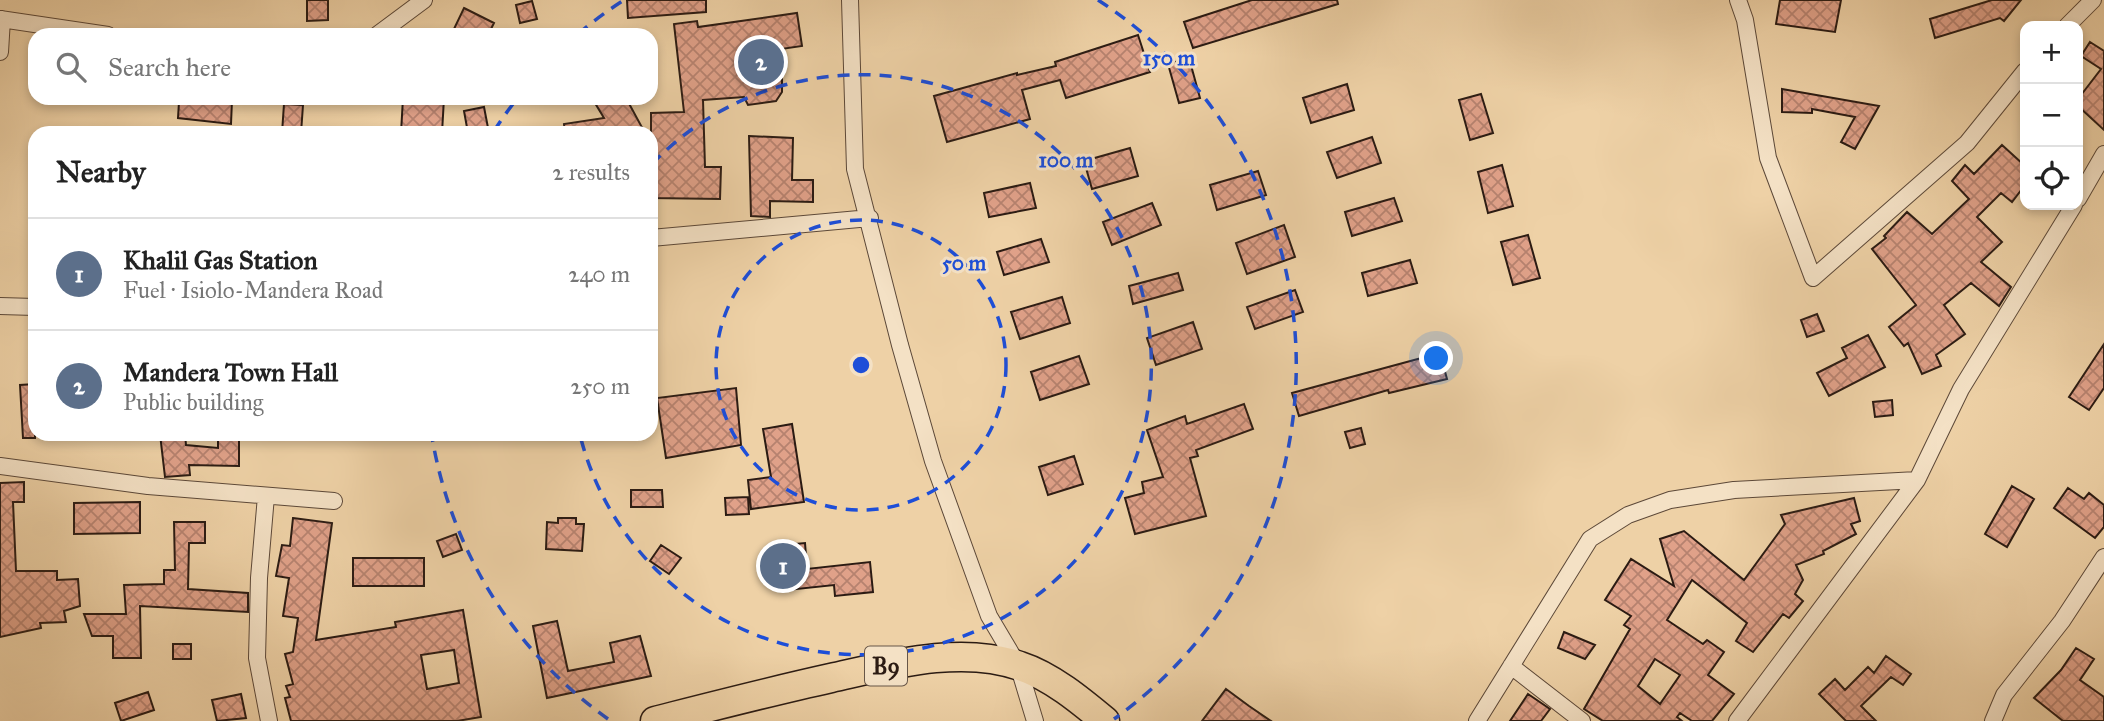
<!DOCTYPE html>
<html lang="en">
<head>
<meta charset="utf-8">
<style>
  :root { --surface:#fff; --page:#f2f2f2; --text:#222; --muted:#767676; --line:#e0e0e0; --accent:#0b8043 }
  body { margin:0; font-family:"IM FELL Great Primer",serif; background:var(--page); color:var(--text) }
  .controls { position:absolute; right:21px; top:21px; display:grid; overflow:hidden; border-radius:14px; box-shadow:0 4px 10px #0003 }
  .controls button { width:63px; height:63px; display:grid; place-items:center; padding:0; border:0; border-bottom:2px solid var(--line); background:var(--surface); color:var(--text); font:35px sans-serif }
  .you { position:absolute; left:1437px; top:359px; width:24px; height:24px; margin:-18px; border:5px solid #fff; border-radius:50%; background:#1a73e8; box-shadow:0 0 0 10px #1a73e833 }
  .badge { display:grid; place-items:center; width:46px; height:46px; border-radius:50%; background:var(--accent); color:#fff; font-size:23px; font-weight:700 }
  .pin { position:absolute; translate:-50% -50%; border:4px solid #fff; box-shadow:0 2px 7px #0006 }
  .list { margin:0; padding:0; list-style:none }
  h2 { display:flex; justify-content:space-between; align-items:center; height:91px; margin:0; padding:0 28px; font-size:30px }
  h2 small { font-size:23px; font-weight:400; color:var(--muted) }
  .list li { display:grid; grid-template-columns:46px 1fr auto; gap:21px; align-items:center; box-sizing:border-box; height:112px; padding:0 28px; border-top:2px solid var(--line) }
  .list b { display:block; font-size:26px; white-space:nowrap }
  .list p { margin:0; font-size:23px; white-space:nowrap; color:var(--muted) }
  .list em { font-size:23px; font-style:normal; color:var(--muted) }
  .icon { flex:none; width:38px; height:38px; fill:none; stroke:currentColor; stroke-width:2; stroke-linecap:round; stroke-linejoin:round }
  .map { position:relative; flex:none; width:2104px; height:721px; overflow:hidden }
  .search { position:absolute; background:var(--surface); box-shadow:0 4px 10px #0003; left:28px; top:28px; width:630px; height:77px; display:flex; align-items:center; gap:18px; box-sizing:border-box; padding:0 24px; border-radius:21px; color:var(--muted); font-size:26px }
  .panel { position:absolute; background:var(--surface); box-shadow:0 4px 10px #0003; left:28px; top:126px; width:630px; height:315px; border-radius:21px }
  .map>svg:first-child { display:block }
</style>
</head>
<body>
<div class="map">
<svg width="2104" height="721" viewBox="0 0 2104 721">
  <defs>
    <pattern id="building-cross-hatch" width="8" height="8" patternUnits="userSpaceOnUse" patternTransform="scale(1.75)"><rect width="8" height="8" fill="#e0a189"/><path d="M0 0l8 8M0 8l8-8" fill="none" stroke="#b6826f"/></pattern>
  </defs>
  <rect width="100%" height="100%" fill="#eed1a6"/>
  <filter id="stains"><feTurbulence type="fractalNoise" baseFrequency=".00286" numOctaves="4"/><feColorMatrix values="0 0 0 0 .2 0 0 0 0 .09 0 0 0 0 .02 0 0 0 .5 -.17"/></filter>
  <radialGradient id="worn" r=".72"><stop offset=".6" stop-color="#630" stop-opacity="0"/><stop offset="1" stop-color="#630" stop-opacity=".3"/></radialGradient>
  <path fill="url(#building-cross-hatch)" stroke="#2b1b13" stroke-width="2" fill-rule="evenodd" d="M307 0H328V20L307 21Z
    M627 0H706V12L628 18Z
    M1252 0H1337L1338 4 1193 48 1184 22Z
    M1780 0H1841L1835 32 1776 24Z
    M1992 0H2021L2004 21 2000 18 1935 38 1930 19Z
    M532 1 537 19 520 23 516 5Z
    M464 8 494 23 488 35H461L453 31Z
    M797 13 802 46 774 50 776 70 782 79V92L776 101 748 105 744 97 703 100 705 167H721L720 199 651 198V113L684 112 674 24 697 21 698 27Z
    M1138 35 1150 72 1066 98 1060 80 1022 90 1030 119 947 142 934 96 1017 73V75L1056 66 1055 62Z
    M2090 42 2104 51V130L2078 106V99L2101 69 2081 56Z
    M1189 58 1200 98 1179 103 1168 64Z
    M1347 84 1354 110 1311 123 1303 98Z
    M1782 89 1879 106 1855 149 1841 142 1855 117 1812 109V113L1782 112Z
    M1481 94 1493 133 1470 140 1459 100Z
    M403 98H444L442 133H401Z
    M604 98H626L645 133H565L564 124 604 118 595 103Z
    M214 100H232L231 124 178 118 179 102 214 103Z
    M284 104 303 105 301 133H282Z
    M484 107 489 133H468L464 111Z
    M749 136 793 138 792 180H813V202L770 201V217L751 216Z
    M1372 137 1381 163 1337 178 1327 152Z
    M2002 145 2025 166V185L2012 202 2001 193 1977 217 2002 242 1981 262 2011 287 1999 306 1971 283 1944 305 1965 334 1936 355 1941 366 1922 374 1908 343 1904 346 1889 327 1916 305 1872 249 1886 238 1884 236 1907 212 1932 234 1969 199 1952 181 1965 165 1974 174Z
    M1130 148 1138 176 1092 189 1084 161Z
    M1502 165 1513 206 1488 213 1478 172Z
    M1258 171 1266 195 1217 210 1210 185Z
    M1030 183 1036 208 989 217 984 193Z
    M1394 198 1402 221 1352 236 1345 212Z
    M1152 203 1161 225 1112 245 1103 222Z
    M1284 225 1295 257 1247 274 1236 243Z
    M1528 235 1540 278 1513 285 1501 242Z
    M1041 239 1049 262 1004 275 997 252Z
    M1410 260 1417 283 1368 296 1362 273Z
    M1178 273 1183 290 1133 304 1129 286Z
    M1295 290 1303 312 1255 329 1247 307Z
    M1062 297 1070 323 1020 339 1011 312Z
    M1817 314 1824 331 1807 337 1801 320Z
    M1193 322 1202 349 1156 365 1147 338Z
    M1868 335 1885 367 1829 396 1817 373 1847 358 1842 348Z
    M2104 344V388L2089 410 2069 397Z
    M1440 353 1447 379 1389 393 1388 390 1299 416 1292 393Z
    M1079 356 1089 384 1040 400 1031 372Z
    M35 384V438H23L20 385Z
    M736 388 741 445 666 458 657 398Z
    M1892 400 1893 415 1875 417 1873 402Z
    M1244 404 1253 429 1196 450 1198 456 1190 458 1206 516 1135 534 1125 498 1144 493 1142 482 1163 477 1147 430 1185 416 1187 424Z
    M792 424 804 502 751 509 748 480 771 477 763 429Z
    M1361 428 1365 444 1350 448 1345 432Z
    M160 434H185L186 445 218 448V434H239V466L189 465 190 475 165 477Z
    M1074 456 1083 484 1048 495 1039 467Z
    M24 482V502H13L16 571H57V580L78 579 80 606 64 611 66 622 40 623 41 628 0 637V483Z
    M2012 486 2034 499 2007 547 1985 534Z
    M2068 488 2084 499 2089 493 2104 505V527L2095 538 2054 508Z
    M631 490H662L663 507H631Z
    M748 497 749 514 726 515 725 498Z
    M1854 498 1860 521 1851 524 1856 534 1823 551 1824 554 1796 565 1803 580 1795 594 1803 601 1789 618 1783 614 1753 652 1736 641 1747 623 1692 580 1667 620 1703 644 1707 640 1724 652 1708 675 1734 694 1712 721H1692L1680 713 1677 717 1682 721H1603L1584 709 1630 629 1624 625 1631 616 1605 600 1631 559 1674 586 1660 539 1684 531 1744 580 1785 524 1781 515ZM1655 659 1680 675 1660 704 1638 686Z
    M140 502V533L74 534V503Z
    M293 518 332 523 316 640 396 627 395 622 463 610 481 717 457 721H291L285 698 290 697 286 686 293 684 285 654 293 652 298 618 283 616 289 578 276 576 282 545 290 546ZM454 650 459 683 427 689 421 655Z
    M558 518H576V524H584L582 551 546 549 547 522 558 523Z
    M174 522H205V543H189L188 589 248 593V612L140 606 141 658H113V636H92L84 614H126L124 585 164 584V570H175Z
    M456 534 462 550 443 557 437 541Z
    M805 543 807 569 870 562 873 592 835 596 834 585 778 591 774 546Z
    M661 545 681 558 669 574 650 561Z
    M353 558H424V586H353Z
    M557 621 568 671 614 662 610 643 640 636 651 676 547 698 533 626Z
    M1564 632 1595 645 1585 659 1558 648Z
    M173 644H191V659H173Z
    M2076 648 2094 659 2080 680 2104 697V721H2063L2034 698 2061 670Z
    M1886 656 1911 674 1903 685 1891 677 1861 706 1876 721H1846L1819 694 1835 679 1845 690 1868 667 1874 673Z
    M1226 689 1249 706 1271 721H1202Z
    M148 692 154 710 121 721 115 703Z
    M241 694 246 718 217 721 212 700Z
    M1528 694 1550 709 1541 721H1510Z"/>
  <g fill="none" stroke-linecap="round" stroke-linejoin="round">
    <defs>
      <path id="street" d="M850 0 855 169 900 345 933 461 989 616 1018 665 1035 721
        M1738 0 1745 20 1768 158 1813 278 1967 143 2025 71
        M0 19 108 35
        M2067 26 2093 0
        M377 35 424 0
        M0 52 2 19
        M2078 199 2104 154
        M651 238 870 218
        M0 306 35 307
        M0 466 148 486 334 501
        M266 496 259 578 257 658 269 721
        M1511 666 1582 721
        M1477 721 1590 539 1628 515 1670 500 1734 490 1917 480
        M1737 721 1917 480 1961 389 2074 205
        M1993 721 2004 695 2062 621 2104 557"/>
      <path id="highway" d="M655 721C714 706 772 691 831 678 890 665 961 645 1020 666 1051 676 1081 701 1105 721"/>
    </defs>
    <use href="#street" stroke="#5c4838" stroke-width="18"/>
    <use href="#highway" stroke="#2b1b13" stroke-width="31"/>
    <use href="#street" stroke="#f4e1c5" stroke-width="16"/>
    <use href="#highway" stroke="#eed1a6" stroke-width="28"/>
  </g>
  <g fill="none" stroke="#1d4ed8" stroke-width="3.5" stroke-dasharray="12 9">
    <circle cx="861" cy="365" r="145"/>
    <path d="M652 164A290 290 0 1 1 580 435"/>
    <path d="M608 719A435 435 0 0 1 432 437M494 131A435 435 0 0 1 516 100M578 34A435 435 0 0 1 624 0M1098 0A435 435 0 0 1 1114 719"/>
  </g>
  <g text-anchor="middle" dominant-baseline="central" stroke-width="6" stroke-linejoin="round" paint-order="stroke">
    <rect fill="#f4e1c5" stroke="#675648" stroke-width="2" x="865" y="646.5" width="42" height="39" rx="5"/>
    <g font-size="23" font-weight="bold" fill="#2b1b13">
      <text x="886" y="666">B9</text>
    </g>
  </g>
  <circle cx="861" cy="365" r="10" fill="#1d4ed8" stroke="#f4e1c5" stroke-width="3.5"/>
  <g font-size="21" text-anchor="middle" font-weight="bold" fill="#1d4ed8" stroke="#f4e1c5" stroke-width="6" stroke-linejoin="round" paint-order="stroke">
    <text x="1169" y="65">150 m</text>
    <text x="1066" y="167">100 m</text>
    <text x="964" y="270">50 m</text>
  </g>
  <rect width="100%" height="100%" filter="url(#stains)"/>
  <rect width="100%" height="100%" fill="url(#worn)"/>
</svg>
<div class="controls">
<button>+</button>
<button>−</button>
<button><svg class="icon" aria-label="locate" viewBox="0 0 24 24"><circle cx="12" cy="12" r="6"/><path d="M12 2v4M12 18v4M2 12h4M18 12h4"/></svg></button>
</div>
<div class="you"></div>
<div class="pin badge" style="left:783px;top:566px;background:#5c6f8a">1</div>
<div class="pin badge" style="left:761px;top:62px;background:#5c6f8a">2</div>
<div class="search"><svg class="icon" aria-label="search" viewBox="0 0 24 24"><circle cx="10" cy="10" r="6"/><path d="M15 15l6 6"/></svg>Search here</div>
<section class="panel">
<h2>Nearby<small>2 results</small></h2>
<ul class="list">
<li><span class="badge" style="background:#5c6f8a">1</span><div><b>Khalil Gas Station</b><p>Fuel · Isiolo-Mandera Road</p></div><em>240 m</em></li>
<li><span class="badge" style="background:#5c6f8a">2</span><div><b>Mandera Town Hall</b><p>Public building</p></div><em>250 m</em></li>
</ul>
</section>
</div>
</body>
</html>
